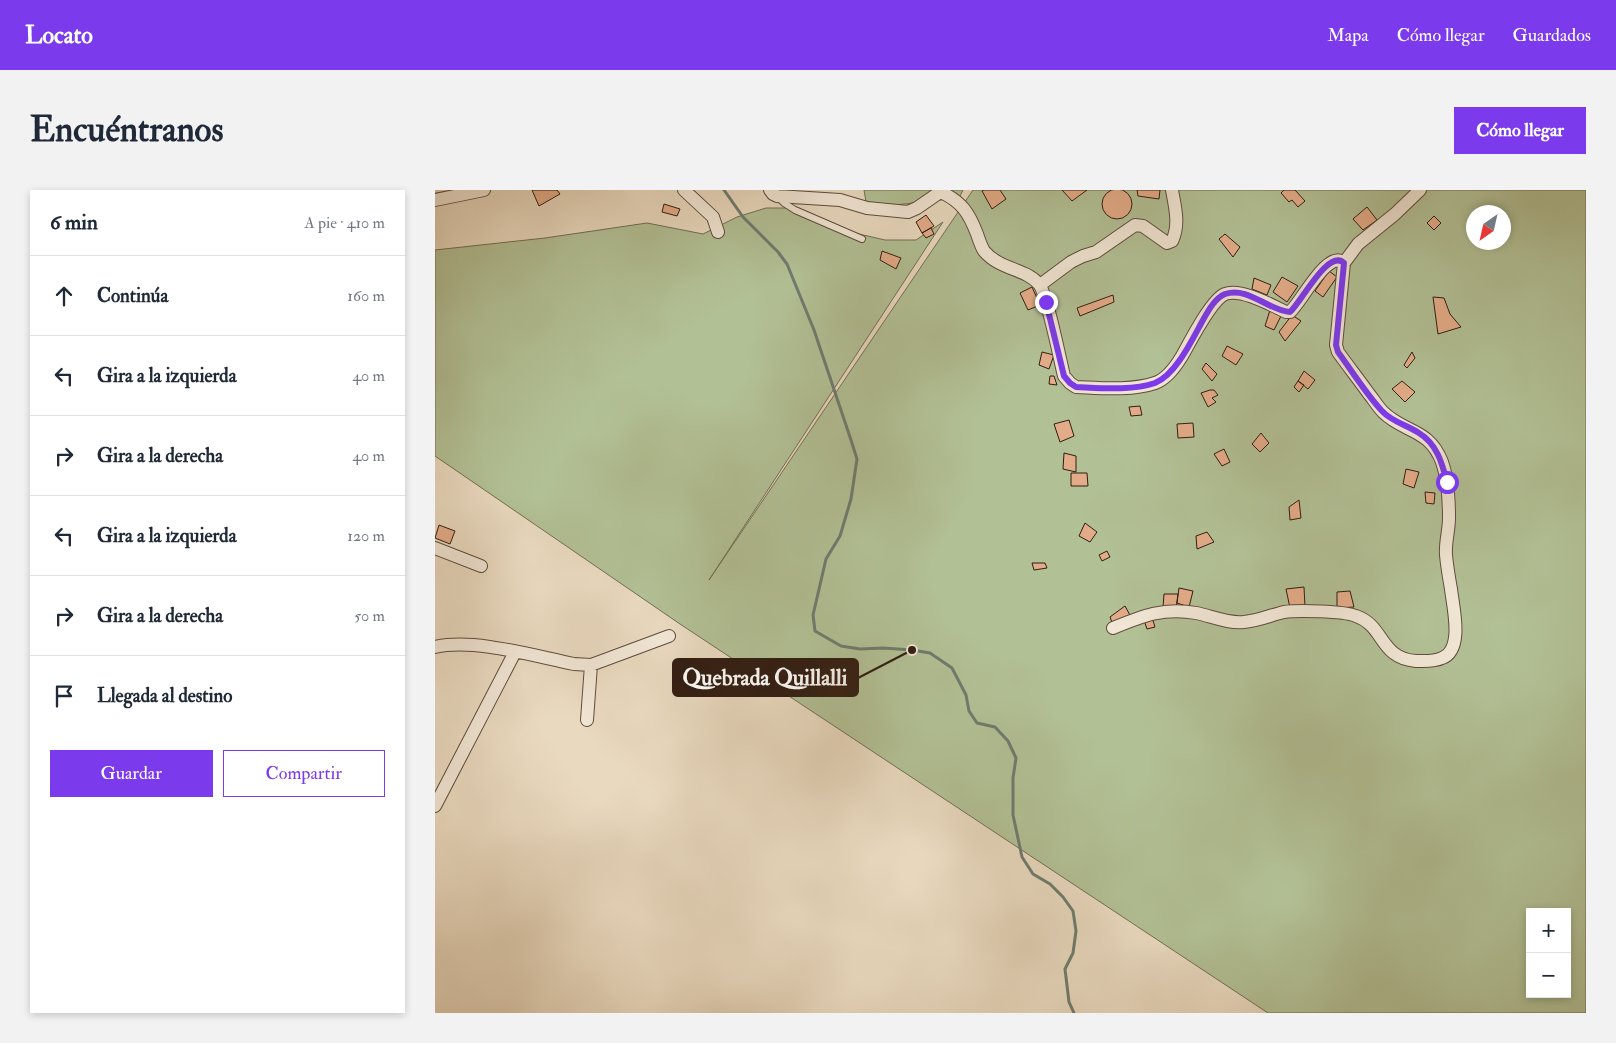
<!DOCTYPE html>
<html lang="es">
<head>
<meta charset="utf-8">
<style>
  :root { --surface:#fff; --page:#f2f2f3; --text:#1f2937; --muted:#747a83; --line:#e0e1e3; --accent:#7c3aed }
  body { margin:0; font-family:"IM FELL Double Pica",serif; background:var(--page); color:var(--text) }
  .controls { position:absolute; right:15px; bottom:15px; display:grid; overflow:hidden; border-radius:0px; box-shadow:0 2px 8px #0003 }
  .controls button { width:45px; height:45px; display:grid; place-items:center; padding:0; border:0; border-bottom:1px solid var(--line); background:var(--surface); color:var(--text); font:25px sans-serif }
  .compass { position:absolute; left:1031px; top:15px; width:45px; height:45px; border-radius:50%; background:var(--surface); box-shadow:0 2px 8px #0003; rotate:214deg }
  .stop { position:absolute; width:15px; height:15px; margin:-11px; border:4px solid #7c3aed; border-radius:50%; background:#fff }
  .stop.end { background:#7c3aed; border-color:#fff; box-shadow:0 1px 5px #0008 }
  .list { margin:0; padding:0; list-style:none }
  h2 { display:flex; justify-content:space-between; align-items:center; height:65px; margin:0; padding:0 20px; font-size:21px }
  h2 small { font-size:16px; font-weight:400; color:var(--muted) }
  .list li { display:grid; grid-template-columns:32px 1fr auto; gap:15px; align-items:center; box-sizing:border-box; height:80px; padding:0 20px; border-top:1px solid var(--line) }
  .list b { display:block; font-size:19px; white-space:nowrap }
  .list em { font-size:16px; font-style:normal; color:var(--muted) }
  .actions { display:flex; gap:10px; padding:15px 20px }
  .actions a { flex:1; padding:11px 0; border:1px solid var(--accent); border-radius:0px; text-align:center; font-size:18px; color:var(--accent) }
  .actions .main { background:var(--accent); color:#fff }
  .icon { flex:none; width:28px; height:28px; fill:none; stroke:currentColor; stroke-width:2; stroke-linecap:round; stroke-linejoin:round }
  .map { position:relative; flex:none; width:1151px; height:823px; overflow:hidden; border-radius:0px }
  header { display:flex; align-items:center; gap:30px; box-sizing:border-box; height:70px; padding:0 25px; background:var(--accent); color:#fff }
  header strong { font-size:24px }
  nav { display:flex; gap:28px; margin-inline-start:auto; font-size:18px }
  .intro { display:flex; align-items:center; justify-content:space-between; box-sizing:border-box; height:120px; padding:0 30px }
  h1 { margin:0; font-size:35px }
  .button { padding:12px 22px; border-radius:0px; background:var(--accent); color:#fff; font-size:18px; font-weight:700 }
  main { display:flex; gap:30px; padding:0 30px }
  aside { flex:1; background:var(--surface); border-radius:0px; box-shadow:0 2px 8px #0003 }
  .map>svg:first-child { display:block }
</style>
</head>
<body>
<header>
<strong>Locato</strong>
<nav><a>Mapa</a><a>Cómo llegar</a><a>Guardados</a></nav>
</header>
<div class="intro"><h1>Encuéntranos</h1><a class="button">Cómo llegar</a></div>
<main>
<aside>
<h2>6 min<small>A pie · 410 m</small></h2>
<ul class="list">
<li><svg class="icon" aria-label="ahead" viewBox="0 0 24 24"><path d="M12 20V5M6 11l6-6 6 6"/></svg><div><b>Continúa</b></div><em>160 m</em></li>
<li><svg class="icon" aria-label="left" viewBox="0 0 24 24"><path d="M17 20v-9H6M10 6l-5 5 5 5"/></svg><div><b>Gira a la izquierda</b></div><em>40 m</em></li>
<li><svg class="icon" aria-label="right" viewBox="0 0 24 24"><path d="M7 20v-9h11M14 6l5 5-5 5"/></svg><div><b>Gira a la derecha</b></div><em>40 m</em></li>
<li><svg class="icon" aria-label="left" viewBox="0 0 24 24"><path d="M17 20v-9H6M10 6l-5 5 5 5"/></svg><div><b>Gira a la izquierda</b></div><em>120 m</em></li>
<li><svg class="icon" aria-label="right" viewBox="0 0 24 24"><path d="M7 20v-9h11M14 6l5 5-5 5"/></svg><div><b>Gira a la derecha</b></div><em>50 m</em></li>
<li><svg class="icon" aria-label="arrive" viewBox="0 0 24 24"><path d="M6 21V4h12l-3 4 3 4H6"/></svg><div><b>Llegada al destino</b></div></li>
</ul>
<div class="actions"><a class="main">Guardar</a><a>Compartir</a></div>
</aside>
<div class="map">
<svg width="1151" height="823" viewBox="0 0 1151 823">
  <rect width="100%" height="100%" fill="#e9d9bf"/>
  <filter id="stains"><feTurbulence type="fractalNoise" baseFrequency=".004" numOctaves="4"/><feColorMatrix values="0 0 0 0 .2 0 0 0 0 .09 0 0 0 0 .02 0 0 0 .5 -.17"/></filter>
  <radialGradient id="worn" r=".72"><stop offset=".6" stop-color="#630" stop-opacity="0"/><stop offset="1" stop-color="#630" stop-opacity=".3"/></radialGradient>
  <path fill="#b2c095" stroke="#726e54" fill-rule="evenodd" d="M429 0H528L524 8 432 18Z
    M538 0H1151V823H833L245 434 0 266V60L110 48 212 33 268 44 302 27 331 18H355L411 41 450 50H481L508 32 274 390ZM1038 22H1068V52H1038ZM1095 722H1132V804H1095Z"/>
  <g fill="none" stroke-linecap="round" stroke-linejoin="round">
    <path stroke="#6f7c6f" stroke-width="3" d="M289 0 308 27 343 62 352 74 379 140 415 247 422 269 416 309 405 346 391 369 378 425 380 441 406 456 425 459 448 458 477 460 495 463 517 478 531 505 534 521 542 533 560 537 573 551 581 568 578 588V625L587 667 598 684 615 694 628 707 638 721 641 741 638 763 630 779 634 812 639 823"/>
  </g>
  <path fill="#e3ac88" stroke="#311d12" d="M667 14a15 15 0 1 1 30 0a15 15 0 1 1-30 0Z
    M97 0H122L125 4 104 16Z
    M549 0H565L571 9 557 19 547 1Z
    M627 0H652L637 11Z
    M702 0H725L724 9 703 6Z
    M849 0H860L870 11 863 17 857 10 854 12 846 3Z
    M229 14 245 19 242 26 227 22Z
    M932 17 942 30 928 40 918 29Z
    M491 25 499 36 487 43 481 32Z
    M999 26 1006 33 999 40 992 33Z
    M496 38 499 44 491 48 487 43Z
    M790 44 805 57 798 67 784 49Z
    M447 61 466 68 461 79 445 70Z
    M894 81 902 87 888 107 880 101Z
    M847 87 863 96 852 112 838 102Z
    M819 88 836 95 832 105 817 99Z
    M597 97 605 115 593 120 585 103Z
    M678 105 679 112 645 126 642 118Z
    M998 107 1009 108 1015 124 1026 137 1003 144Z
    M835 120 847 124 839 140 830 136Z
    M857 125 866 131 850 151 844 142Z
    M792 156 808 164 801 175 787 166Z
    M607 162 619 165 614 179 604 175Z
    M977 162 980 168 972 178 969 175Z
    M771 173 782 184 777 191 767 179Z
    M869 181 880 190 873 199 863 191Z
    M615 186H619L622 195 614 194Z
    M863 191 869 195 864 202 859 197Z
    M967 191 980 202 970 212 957 199Z
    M775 200H779L783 205 777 208 781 212 773 217 766 203Z
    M705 216 707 225 696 226 694 217Z
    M634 230 639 246 625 252 619 234Z
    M758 233 759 247 743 248 742 234Z
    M826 243 834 253 825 262 817 254Z
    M789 259 795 272 787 276 779 264Z
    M629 263 641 266V282L628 279Z
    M971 279 984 282 979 298 968 294Z
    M636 283H652L653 296H636Z
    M990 302 1000 303 999 314 991 313Z
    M864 310 866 328 855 330 854 317Z
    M650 333 662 342 655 352 644 346Z
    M4 335 20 341 15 354 0 348Z
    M772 342 779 352 762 359 761 346Z
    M672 361 675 367 667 371 664 365Z
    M597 373H610L612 378 599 380Z
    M869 397 870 417 855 418 851 399Z
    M744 398 758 401 754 417 742 413Z
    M915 401 919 417 902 418V402Z
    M729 404H743L741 418 728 417Z
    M690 416 696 427 678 435 675 427Z
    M717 427 720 437 712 439 709 430Z"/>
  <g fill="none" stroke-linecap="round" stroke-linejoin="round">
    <defs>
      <path id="service" d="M343 7 349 13 360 20 427 49"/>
      <path id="minor" d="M249 0 278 27 283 42
        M335 0 338 4 342 6 405 10 432 18 473 22 482 18 508 0
        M506 2C527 12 534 23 542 44 544 50 546 56 549 61 565 80 590 78 604 94 612 104 625 170 629 186L635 193 641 197C666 198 696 201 720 193 732 189 741 176 747 166 755 152 776 110 790 104 806 98 836 115 851 122H855C866 113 893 58 909 73L901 155 903 162C913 176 924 190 934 204 939 210 943 217 948 222 969 243 994 238 1007 272 1013 289 1014 310 1014 328 1014 340 1010 353 1011 365 1012 376 1014 388 1016 399 1018 417 1029 460 1007 468 999 472 990 471 981 471 944 468 950 436 921 426 909 421 862 420 849 422 836 425 823 431 809 432 794 434 776 426 761 423 729 417 707 426 678 438
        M0 10 49 0
        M909 73 923 54 960 24 985 0
        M605 95 636 72 648 66 661 62 700 35 708 36 732 53 737 51C745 35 740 17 737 0
        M0 358 46 376
        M0 457C39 448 99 466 139 474L156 475 234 446
        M152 530 156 475
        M0 616 80 462"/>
    </defs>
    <use href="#service" stroke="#5f4c3d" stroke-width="8"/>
    <use href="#minor" stroke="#5f4c3d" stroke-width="14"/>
    <use href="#service" stroke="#f1e6d5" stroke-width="6"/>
    <use href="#minor" stroke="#f1e6d5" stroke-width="12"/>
  </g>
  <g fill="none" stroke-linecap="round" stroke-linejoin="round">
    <path stroke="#7c3aed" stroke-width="6" d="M611 112 629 186 635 193 641 197C665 198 697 201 720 193 741 185 758 148 768 130 773 121 780 108 790 104 813 96 834 121 855 122 866 113 893 58 909 73L901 155 903 162C917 181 931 204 947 221 957 232 972 235 984 243 1002 254 1007 273 1012 292"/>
  </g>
  <path fill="none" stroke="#311d12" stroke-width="2" d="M477 460L423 488"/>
  <circle fill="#311d12" stroke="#f1e6d5" stroke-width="2" cx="477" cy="460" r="5"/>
  <rect fill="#311d12" stroke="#311d12" stroke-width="2" x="238" y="469" width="185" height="37" rx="5"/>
  <g font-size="22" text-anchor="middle" font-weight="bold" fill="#fff">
    <text x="330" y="495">Quebrada Quillalli</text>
  </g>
  <rect width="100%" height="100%" filter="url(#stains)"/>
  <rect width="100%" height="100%" fill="url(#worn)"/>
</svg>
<div class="controls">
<button>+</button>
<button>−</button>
</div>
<svg class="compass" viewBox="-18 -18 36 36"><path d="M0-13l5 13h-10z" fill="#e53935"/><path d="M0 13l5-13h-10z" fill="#747a83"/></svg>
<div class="stop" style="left:1012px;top:292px"></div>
<div class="stop end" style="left:611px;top:112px"></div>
</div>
</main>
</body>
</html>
